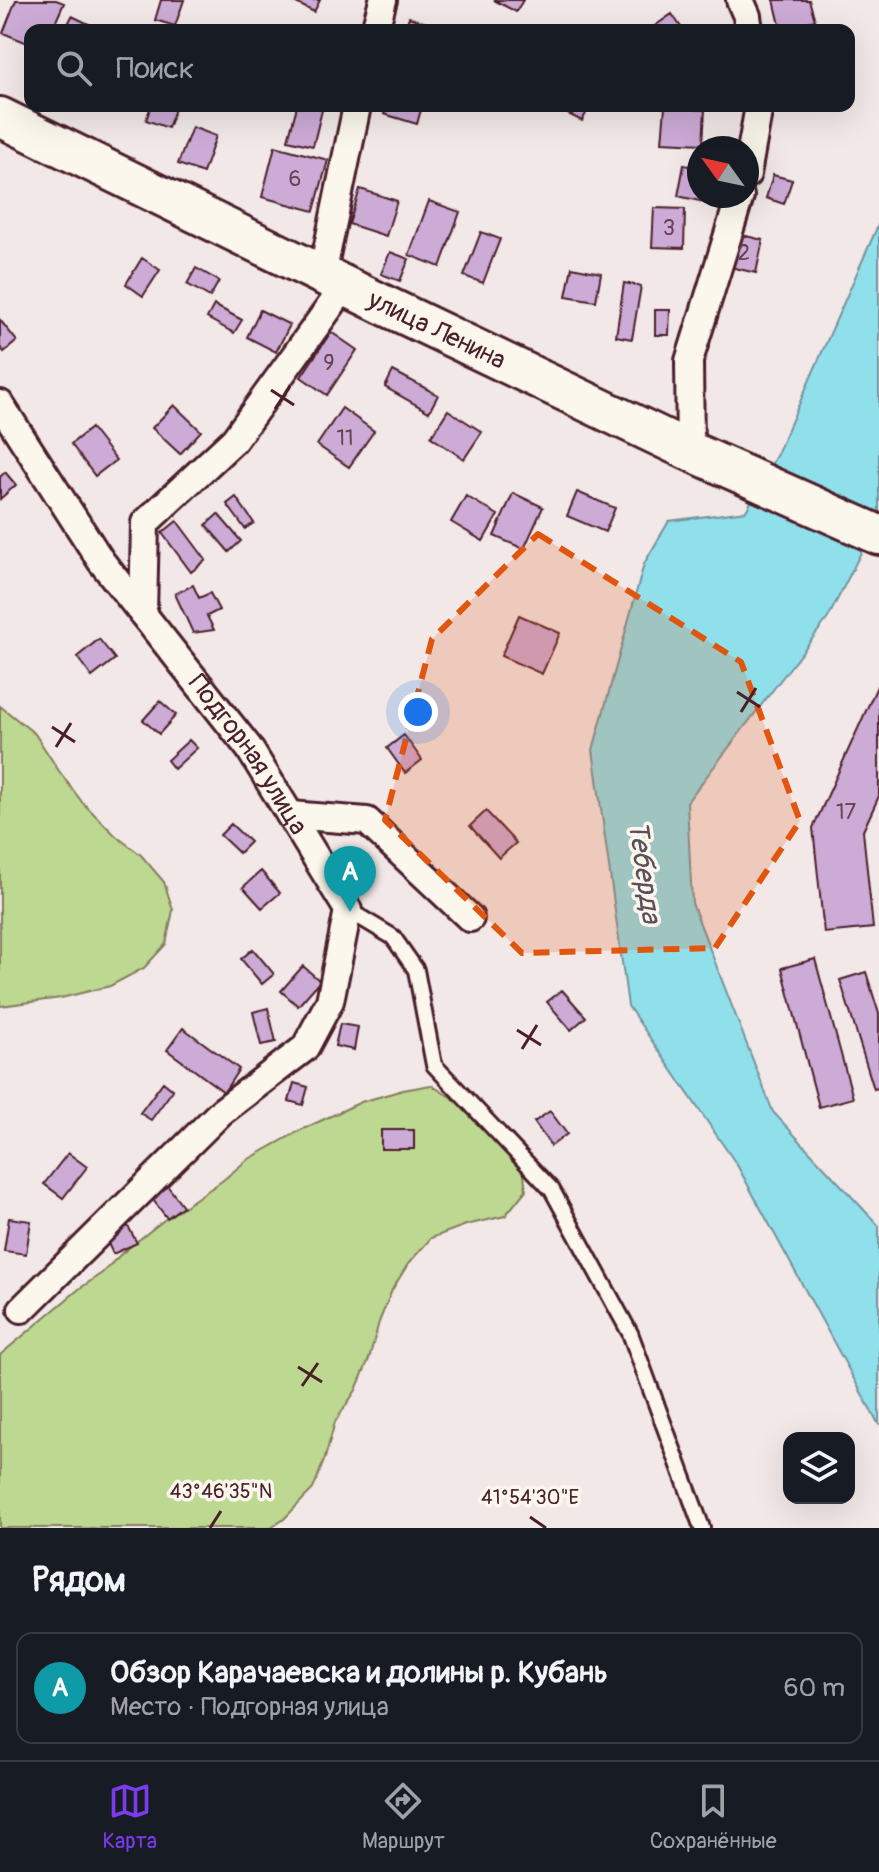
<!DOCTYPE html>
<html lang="ru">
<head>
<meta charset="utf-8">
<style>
  :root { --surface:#171b24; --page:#242831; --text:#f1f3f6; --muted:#9ea1a6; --line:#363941; --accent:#7c3aed }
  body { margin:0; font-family:Pangolin,sans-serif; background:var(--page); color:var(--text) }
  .controls { position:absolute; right:24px; bottom:24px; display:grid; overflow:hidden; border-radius:16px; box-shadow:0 8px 32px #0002 }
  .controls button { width:72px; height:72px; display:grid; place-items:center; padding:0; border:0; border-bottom:2px solid var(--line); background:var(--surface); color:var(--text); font:40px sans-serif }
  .compass { position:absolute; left:687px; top:136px; width:72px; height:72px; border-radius:50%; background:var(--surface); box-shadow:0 8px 32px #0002; rotate:303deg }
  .you { position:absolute; left:418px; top:712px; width:28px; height:28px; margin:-20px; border:6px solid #fff; border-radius:50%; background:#1a73e8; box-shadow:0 0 0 12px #1a73e833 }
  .badge { display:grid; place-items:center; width:52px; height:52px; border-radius:50%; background:var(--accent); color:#fff; font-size:26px; font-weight:700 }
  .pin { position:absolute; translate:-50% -66px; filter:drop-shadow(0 2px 4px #0008) }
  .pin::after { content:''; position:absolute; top:42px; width:28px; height:24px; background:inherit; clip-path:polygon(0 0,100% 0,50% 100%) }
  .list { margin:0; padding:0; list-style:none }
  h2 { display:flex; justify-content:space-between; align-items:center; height:104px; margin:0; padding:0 32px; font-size:34px }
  h2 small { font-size:26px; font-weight:400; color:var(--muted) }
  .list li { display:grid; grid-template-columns:52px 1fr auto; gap:24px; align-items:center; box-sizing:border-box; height:112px; margin:0 16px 16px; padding:0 16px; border:2px solid var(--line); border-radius:16px }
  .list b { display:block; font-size:30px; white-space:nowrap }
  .list p { margin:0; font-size:26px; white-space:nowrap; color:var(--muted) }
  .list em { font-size:26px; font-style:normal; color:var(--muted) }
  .icon { flex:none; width:44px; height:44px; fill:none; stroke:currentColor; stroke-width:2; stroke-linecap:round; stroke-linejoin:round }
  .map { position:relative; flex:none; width:879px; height:1528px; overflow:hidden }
  .search { position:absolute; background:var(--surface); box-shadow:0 8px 32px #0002; left:24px; right:24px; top:24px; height:88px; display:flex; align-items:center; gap:20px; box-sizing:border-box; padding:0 28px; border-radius:16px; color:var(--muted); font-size:30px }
  .sheet { height:232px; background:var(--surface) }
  nav { display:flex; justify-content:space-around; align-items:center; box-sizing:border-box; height:112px; border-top:2px solid var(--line); background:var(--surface); font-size:22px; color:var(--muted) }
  nav a { display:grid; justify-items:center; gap:4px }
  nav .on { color:var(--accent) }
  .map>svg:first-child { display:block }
</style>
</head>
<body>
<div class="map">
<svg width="879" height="1528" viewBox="0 0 879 1528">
  <rect width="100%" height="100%" fill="#f2e8e8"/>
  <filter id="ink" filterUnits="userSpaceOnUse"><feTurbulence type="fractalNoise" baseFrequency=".0125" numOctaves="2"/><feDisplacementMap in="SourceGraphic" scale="16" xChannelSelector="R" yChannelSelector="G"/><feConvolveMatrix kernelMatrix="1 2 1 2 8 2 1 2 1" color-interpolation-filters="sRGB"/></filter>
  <g filter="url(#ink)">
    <path fill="#bdd890" stroke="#847c5e" stroke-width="2" d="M0 706 35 734 59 771 82 802 116 836 141 855 164 882 173 910 166 944 144 968 110 986 61 998 0 1006Z
      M431 1085 457 1101 481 1126 522 1159 526 1190 505 1216 466 1225 431 1238 408 1264 392 1290 379 1322 369 1359 356 1390 335 1422 325 1458 313 1489 284 1519 271 1528H0V1355L79 1289 102 1273 121 1254 164 1220 222 1181 247 1160 303 1129 361 1102 403 1090Z"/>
    <path fill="#90e0eb" stroke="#74939e" stroke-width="2" d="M879 223V517L828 618 687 802 692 903 773 1112 879 1226V1425L737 1165 628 1006 593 750 644 564 669 521 746 511 777 454Z"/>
    <path fill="#ccabd6" stroke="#4a1f2b" stroke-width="2" d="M16 0H56L64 3 52 30H30V44L3 33Z
      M161 0H184L175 26 155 20Z
      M290 0H320L314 12Z
      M494 0H523L516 12Z
      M774 0H809L815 20 781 29Z
      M672 14 683 30H649Z
      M72 16 101 30H65Z
      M409 17 446 30H404Z
      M151 106H176L168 128 146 120Z
      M297 106H323L313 146 288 140Z
      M386 106H422L417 124 384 114Z
      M552 106H590L582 121Z
      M665 107 705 110 703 144 662 142Z
      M192 127 216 136 203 173 178 164Z
      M275 146 328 160 314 211 262 197Z
      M684 165 699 168V196H715L713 204 678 196Z
      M773 175 792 180 784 204 766 198Z
      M360 189 397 201 386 236 349 224Z
      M429 201 460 212 440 267 409 255Z
      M654 208 685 209 684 248 652 247Z
      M481 232 500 239 483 283 464 276Z
      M733 233 763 240 756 273 726 266Z
      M390 252 409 259 400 281 381 274Z
      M142 258 160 270 143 296 126 284Z
      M572 267 601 273 596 301 566 296Z
      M196 268 219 281 210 297 187 284Z
      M624 283 641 286 632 339 616 336Z
      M214 305 242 320 234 333 207 318Z
      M260 310 290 325 276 352 247 337Z
      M655 310H670L669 335H655Z
      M0 320 17 341 4 352 0 347Z
      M331 332 357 350 327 395 301 377Z
      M393 371 438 395 429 412 385 387Z
      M174 405 201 431 180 454 152 428Z
      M342 408 374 431 349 467 317 445Z
      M448 410 482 432 464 459 431 437Z
      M91 428 116 460 95 476 71 444Z
      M5 472 16 485 0 499V477Z
      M577 492 615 508 605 532 567 516Z
      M513 493 543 507 524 549 494 536Z
      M466 496 498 515 483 541 451 522Z
      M236 497 254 523 245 529 227 504Z
      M218 514 241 541 229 552 206 525Z
      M177 521 206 560 191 572 162 533Z
      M193 585 199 598 210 593 219 610 207 616 214 630 193 633 175 594Z
      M519 615 560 633 542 674 501 656Z
      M99 639 115 659 92 677 77 657Z
      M879 682V796L863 831 873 928 824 933 813 828Z
      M160 701 176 715 159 734 143 720Z
      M404 735 422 760 405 773 387 748Z
      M189 740 197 748 174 769 167 760Z
      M486 811 516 843 499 858 470 826Z
      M231 824 250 842 239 853 220 835Z
      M261 871 280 893 262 908 243 887Z
      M253 949 274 974 262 984 241 959Z
      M815 959 853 1098 819 1107 782 968Z
      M303 966 320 981 298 1006 281 991Z
      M866 972 879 1014V1088L874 1089 840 980Z
      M562 990 586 1017 571 1030 547 1002Z
      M268 1008 276 1042 261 1045 253 1012Z
      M340 1024 358 1027 354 1050 335 1046Z
      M183 1028 239 1069 224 1092 167 1050Z
      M163 1082 173 1090 151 1120 140 1113Z
      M294 1083 308 1087 303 1105 289 1101Z
      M550 1111 567 1134 551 1146 534 1122Z
      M381 1130H414V1149H381Z
      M68 1153 87 1167 63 1198 44 1184Z
      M166 1184 183 1206 167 1218 150 1196Z
      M9 1218 31 1221 26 1254 4 1251Z
      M128 1226 137 1243 113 1254 105 1237Z"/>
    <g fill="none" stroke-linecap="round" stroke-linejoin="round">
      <defs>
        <path id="service" d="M348 910 393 937 416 970 434 1065 552 1190 630 1333 702 1528"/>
        <g id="minor">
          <path d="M740 0 747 16 749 30"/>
          <path d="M375 30 383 0"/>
          <path d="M747 174 759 106"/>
          <path d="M322 275 357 106"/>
          <path id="s1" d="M0 404 101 561 249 748 348 910 330 1001 305 1048 221 1112 22 1309"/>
          <path d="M690 451 689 361 740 196"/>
          <path d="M143 614 145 523 234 440 345 286"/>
          <path d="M290 815 367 821 470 918"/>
        </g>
        <g id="secondary">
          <path id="s2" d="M0 117 382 304 690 451 879 535"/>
        </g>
      </defs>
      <use href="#service" stroke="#4a1f2b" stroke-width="20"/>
      <use href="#minor" stroke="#4a1f2b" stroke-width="32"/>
      <use href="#secondary" stroke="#4a1f2b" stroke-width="44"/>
      <use href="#service" stroke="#fbf7ec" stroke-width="14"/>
      <use href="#minor" stroke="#fbf7ec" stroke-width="26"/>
      <use href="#secondary" stroke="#fbf7ec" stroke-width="38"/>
    </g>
  </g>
  <path fill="#e0560e" fill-opacity="0.2" stroke="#e0560e" stroke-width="6" stroke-dasharray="16 10" stroke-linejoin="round" d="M538 534 741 662 800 821 715 948 522 953 385 820 432 639Z"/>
  <path fill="none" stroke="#4a1f2b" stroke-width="3" d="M271 390 294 405M275 409 290 386M737 692 760 707M741 712 756 688M52 727 75 742M56 747 71 723M517 1030 541 1045M522 1049 537 1025M298 1367 322 1382M302 1386 318 1363M530 1517 546 1528M210 1528 221 1511"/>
  <g text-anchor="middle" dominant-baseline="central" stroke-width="7" stroke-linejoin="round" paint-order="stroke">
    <g font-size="22" fill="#6a4256">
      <text x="295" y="179">6</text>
      <text x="669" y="228">3</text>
      <text x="744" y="253">2</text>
      <text x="329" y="363">9</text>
      <text x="345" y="438">11</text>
      <text x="846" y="812">17</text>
    </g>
    <g font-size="26" fill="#4a1f2b" stroke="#fbf7ec">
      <text stroke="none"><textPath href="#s2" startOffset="486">улица Ленина</textPath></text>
      <text stroke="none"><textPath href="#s1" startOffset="430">Подгорная улица</textPath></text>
    </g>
    <g font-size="28" font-style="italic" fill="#5c4f5b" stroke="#fbf7ec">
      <text transform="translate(644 872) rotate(82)">Теберда</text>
    </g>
  </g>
  <g font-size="20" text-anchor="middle" fill="#4a1f2b" stroke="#fbf7ec" stroke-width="7" stroke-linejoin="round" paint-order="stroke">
    <text x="221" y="1498">43°46'35"N</text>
    <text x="530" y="1504">41°54'30"E</text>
  </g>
</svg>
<div class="controls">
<button><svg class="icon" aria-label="layers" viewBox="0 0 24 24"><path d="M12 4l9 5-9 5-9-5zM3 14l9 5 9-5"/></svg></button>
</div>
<svg class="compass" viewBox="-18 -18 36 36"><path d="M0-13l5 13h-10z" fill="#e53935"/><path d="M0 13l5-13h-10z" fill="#9ea1a6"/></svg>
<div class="you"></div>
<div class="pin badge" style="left:350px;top:912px;background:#0f9aa8">A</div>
<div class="search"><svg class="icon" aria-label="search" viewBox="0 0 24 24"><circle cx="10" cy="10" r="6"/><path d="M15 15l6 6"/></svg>Поиск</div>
</div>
<section class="sheet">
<h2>Рядом<small></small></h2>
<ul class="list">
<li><span class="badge" style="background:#0f9aa8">A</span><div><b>Обзор Карачаевска и долины р. Кубань</b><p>Место · Подгорная улица</p></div><em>60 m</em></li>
</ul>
</section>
<nav>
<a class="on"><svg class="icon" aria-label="map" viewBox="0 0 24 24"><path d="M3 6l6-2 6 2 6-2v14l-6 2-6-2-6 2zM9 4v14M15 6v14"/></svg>Карта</a>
<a><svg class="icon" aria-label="directions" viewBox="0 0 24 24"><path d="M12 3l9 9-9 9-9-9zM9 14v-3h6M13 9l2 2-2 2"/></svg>Маршрут</a>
<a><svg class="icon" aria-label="saved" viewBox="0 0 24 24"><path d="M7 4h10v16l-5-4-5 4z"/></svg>Сохранённые</a>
</nav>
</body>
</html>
